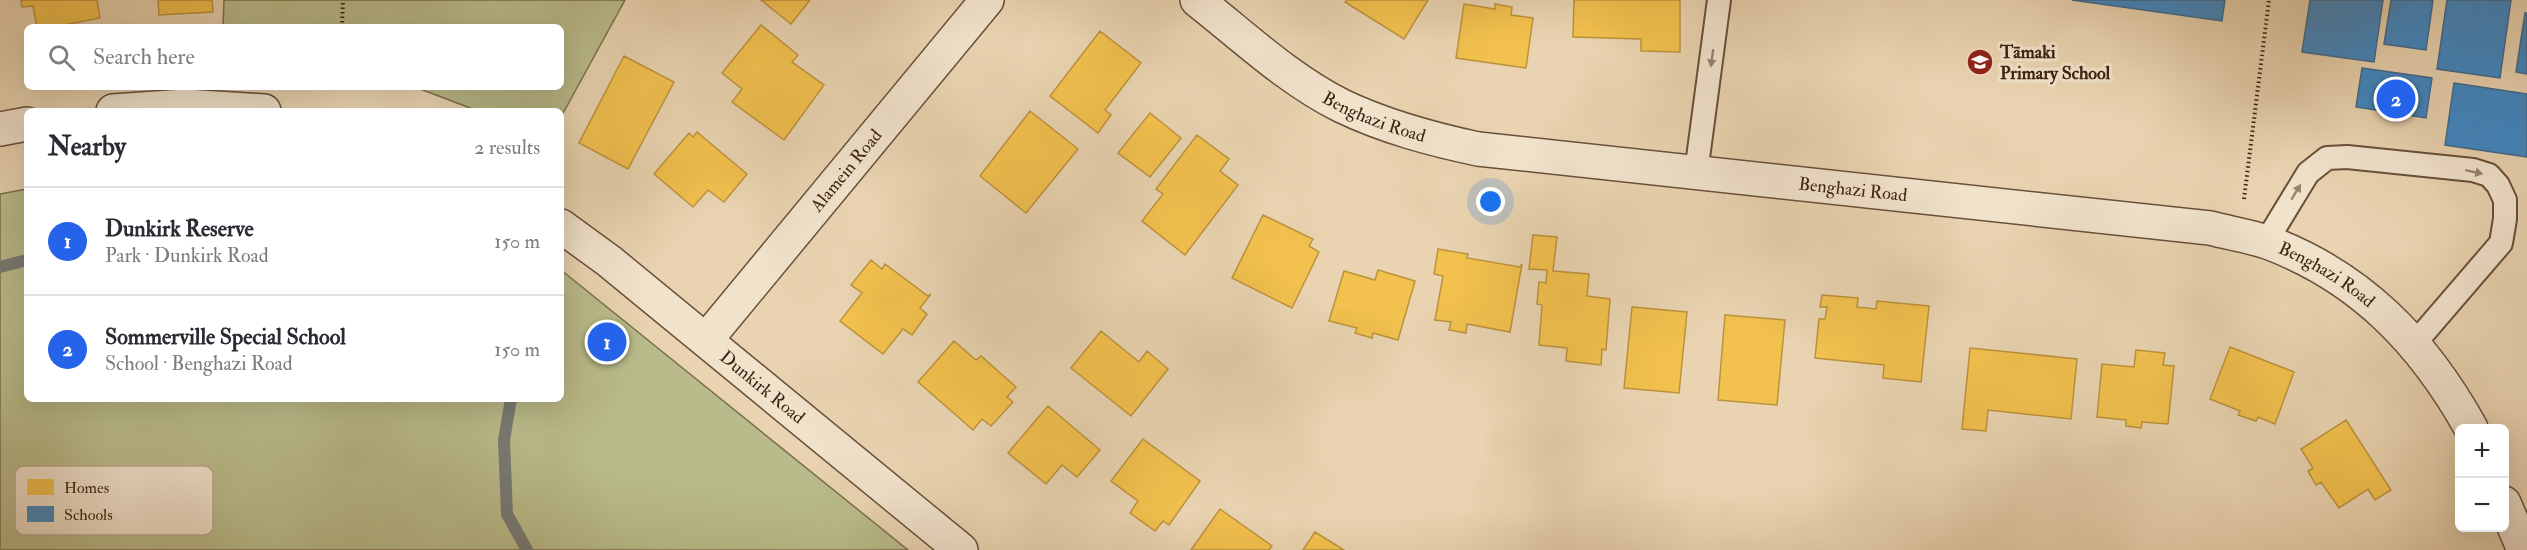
<!DOCTYPE html>
<html lang="en">
<head>
<meta charset="utf-8">
<style>
  :root { --surface:#fff; --page:#f7f7f7; --text:#2b2b33; --muted:#7c7c81; --line:#e1e1e2; --accent:#2563eb }
  body { margin:0; font-family:"IM FELL Double Pica",serif; background:var(--page); color:var(--text) }
  .controls { position:absolute; right:18px; bottom:18px; display:grid; overflow:hidden; border-radius:9px; box-shadow:0 6px 24px #0002 }
  .controls button { width:54px; height:54px; display:grid; place-items:center; padding:0; border:0; border-bottom:2px solid var(--line); background:var(--surface); color:var(--text); font:30px sans-serif }
  .you { position:absolute; left:1491px; top:202px; width:21px; height:21px; margin:-15px; border:4px solid #fff; border-radius:50%; background:#1a73e8; box-shadow:0 0 0 9px #1a73e833 }
  .badge { display:grid; place-items:center; width:39px; height:39px; border-radius:50%; background:var(--accent); color:#fff; font-size:20px; font-weight:700 }
  .pin { position:absolute; translate:-50% -50%; border:3px solid #fff; box-shadow:0 2px 6px #0006 }
  .list { margin:0; padding:0; list-style:none }
  h2 { display:flex; justify-content:space-between; align-items:center; height:78px; margin:0; padding:0 24px; font-size:26px }
  h2 small { font-size:20px; font-weight:400; color:var(--muted) }
  .list li { display:grid; grid-template-columns:39px 1fr auto; gap:18px; align-items:center; box-sizing:border-box; height:108px; padding:0 24px; border-top:2px solid var(--line) }
  .list b { display:block; font-size:22px; white-space:nowrap }
  .list p { margin:0; font-size:20px; white-space:nowrap; color:var(--muted) }
  .list em { font-size:20px; font-style:normal; color:var(--muted) }
  .icon { flex:none; width:33px; height:33px; fill:none; stroke:currentColor; stroke-width:2; stroke-linecap:round; stroke-linejoin:round }
  .map { position:relative; flex:none; width:2527px; height:550px; overflow:hidden }
  .search { position:absolute; background:var(--surface); box-shadow:0 6px 24px #0002; left:24px; top:24px; width:540px; height:66px; display:flex; align-items:center; gap:15px; box-sizing:border-box; padding:0 21px; border-radius:9px; color:var(--muted); font-size:22px }
  .panel { position:absolute; background:var(--surface); box-shadow:0 6px 24px #0002; left:24px; top:108px; width:540px; height:294px; border-radius:9px }
  .map>svg:first-child { display:block }
</style>
</head>
<body>
<div class="map">
<svg width="2527" height="550" viewBox="0 0 2527 550">
  <rect width="100%" height="100%" fill="#e9d3b0"/>
  <filter id="stains"><feTurbulence type="fractalNoise" baseFrequency=".00333" numOctaves="4"/><feColorMatrix values="0 0 0 0 .2 0 0 0 0 .09 0 0 0 0 .02 0 0 0 .5 -.17"/></filter>
  <radialGradient id="worn" r=".72"><stop offset=".6" stop-color="#630" stop-opacity="0"/><stop offset="1" stop-color="#630" stop-opacity=".3"/></radialGradient>
  <path fill="#b9bb8a" stroke="#7b704e" stroke-width="1.5" d="M224 0H625L561 117V111H478L415 87H561V27H223Z
    M27 189V399H561V270L908 550H0V194Z"/>
  <path fill="#f2c14e" stroke="#bc923c" stroke-width="1.5" d="M21 0H97L100 18 55 27H37L33 6 22 7Z
    M158 0H212L213 12 159 15Z
    M761 0H810L791 24Z
    M1347 0H1428L1404 39 1345 2Z
    M1574 0H1680V52L1641 51V39L1573 37Z
    M1464 4 1495 9V4L1512 7 1511 15 1533 18 1526 68 1456 58Z
    M761 25 798 55 792 62 824 85 784 140 732 102 742 89 722 73Z
    M1100 31 1141 63 1105 110 1111 115 1098 133 1050 96Z
    M624 56 674 82 628 169 579 143Z
    M1030 111 1078 149 1026 213 980 176Z
    M1150 113 1181 138 1150 177 1118 153Z
    M697 132 747 174 724 202 708 190 693 207 654 174 689 133 693 137Z
    M1197 135 1229 159 1220 171 1238 185 1185 255 1142 221 1163 194 1156 189Z
    M1263 215 1313 239 1309 246 1319 252 1292 308 1232 278Z
    M1533 235 1557 237 1553 271 1589 274 1587 296 1610 299 1606 350 1602 349 1601 365 1566 361 1567 348 1539 345 1542 305 1537 304 1539 282 1546 283 1547 270 1529 269Z
    M1438 249 1468 254 1467 258 1520 267 1522 264 1510 332 1467 324 1466 333 1449 330 1451 322 1435 320 1443 276 1434 274Z
    M871 260 882 269 885 264 928 296 931 294 920 308 927 314 912 335 903 329 883 354 840 321 862 293 851 285Z
    M1378 270 1415 281 1398 340 1373 333 1372 338 1355 333 1357 328 1329 321 1344 271 1375 280Z
    M1822 295 1858 298 1857 307 1876 309 1877 301 1929 306 1921 382 1883 378 1884 365 1815 358 1819 319H1825L1827 307H1820Z
    M1632 307 1687 312 1679 393 1624 388Z
    M1725 315 1785 320 1777 405 1718 400Z
    M1101 331 1139 362 1147 351 1168 369 1131 416 1071 368Z
    M954 341 976 360 981 356 1016 387 1007 397 1013 402 991 426 982 419 973 430 918 382Z
    M2230 347 2294 372 2275 424 2258 417 2256 421 2238 415 2240 411 2210 399Z
    M1970 348 2077 359 2071 419 1988 410 1986 431 1962 429Z
    M2136 350 2165 353 2163 365 2174 366 2168 424 2142 422 2141 428 2126 426V420L2097 417 2102 364 2134 367Z
    M1048 406 1100 450 1077 477 1062 465 1046 484 1008 453Z
    M2346 420 2391 490 2375 500 2368 489 2339 508 2321 482 2316 485 2308 471 2313 468 2301 449Z
    M1143 439 1200 481 1169 525 1163 521 1155 531 1130 513 1138 501 1111 481Z
    M1220 509 1272 546 1269 550H1191Z
    M1315 532 1344 550H1303Z"/>
  <path fill="#3f88c5" stroke="#3e6a8f" stroke-width="1.5" d="M2072 0H2225L2222 21Z
    M2310 0H2383L2374 62 2302 52Z
    M2391 0H2433L2426 50 2384 44Z
    M2447 0H2511L2500 78 2437 69Z
    M2525 13H2527V74L2516 72Z
    M2362 68 2432 78 2426 118 2356 107Z
    M2454 83 2527 94V157L2445 145Z"/>
  <g fill="none" stroke-linecap="round" stroke-linejoin="round">
    <path stroke="#777a76" stroke-width="12" d="M0 267 27 260
      M511 399 504 440 507 514 527 550"/>
    <defs>
      <path id="service" d="M1696 173 1719 0
        M2266 242 2308 173 2327 158 2347 157 2473 170 2489 175 2498 185 2505 200V219L2501 243 2415 343"/>
      <g id="minor">
        <path id="s1" d="M1197 0C1243 36 1289 80 1342 106 1386 127 1431 139 1478 149L2210 228C2229 233 2249 236 2267 242 2361 277 2423 342 2471 428"/>
        <path d="M113 111 185 106 264 111"/>
        <path d="M0 129 27 124"/>
        <path id="s2" d="M561 226 609 261 961 550"/>
        <path id="s3" d="M706 340 987 0"/>
        <path d="M2504 503 2524 550"/>
      </g>
    </defs>
    <use href="#service" stroke="#68503a" stroke-width="26"/>
    <use href="#minor" stroke="#68503a" stroke-width="36"/>
    <path stroke="#3d2412" stroke-width="4" stroke-dasharray="1.5 3" stroke-linecap="butt" d="M342 27 343 0
      M2244 199 2269 0"/>
    <use href="#service" stroke="#f1e2cc" stroke-width="22"/>
    <use href="#minor" stroke="#f1e2cc" stroke-width="33"/>
  </g>
  <defs><path id="oneway-solid" d="M-6-.8H1V-3.2L6.5 0L1 3.2V.8H-6Z" transform="scale(1.5)"/></defs>
  <g fill="#97836f">
    <use href="#oneway-solid" transform="translate(1712 58) rotate(98)"/>
    <use href="#oneway-solid" transform="translate(2474 172) rotate(12)"/>
    <use href="#oneway-solid" transform="translate(2296 192) rotate(-59)"/>
  </g>
  <defs>
    <symbol id="school-disc" viewBox="-11 -11 22 22"><circle r="9.5" fill="#8f2418" stroke="#f1e2cc"/><path d="M0-5L7-2L0 1L-7-2ZM-4 1L0 2.5L4 1V4Q0 6-4 4Z" fill="#fff"/></symbol>
  </defs>
  <g fill-rule="evenodd">
    <use href="#school-disc" x="1965" y="47" width="30" height="30"/>
  </g>
  <g text-anchor="middle" dominant-baseline="central" stroke-width="6" stroke-linejoin="round" paint-order="stroke">
    <g font-size="18" font-weight="bold" fill="#3d2412" stroke="#f1e2cc" text-anchor="start">
      <text x="2000" y="52">Tāmaki<tspan x="2000" dy="21">Primary School</tspan></text>
    </g>
    <g font-size="18" fill="#3d2412" stroke="#f1e2cc">
      <text stroke="none"><textPath href="#s1" startOffset="214">Benghazi Road</textPath></text>
      <text stroke="none"><textPath href="#s3" startOffset="220">Alamein Road</textPath></text>
      <text stroke="none"><textPath href="#s1" startOffset="700">Benghazi Road</textPath></text>
      <text stroke="none"><textPath href="#s1" startOffset="1186">Benghazi Road</textPath></text>
      <text stroke="none"><textPath href="#s2" startOffset="258">Dunkirk Road</textPath></text>
    </g>
  </g>
  <rect x="15" y="466" width="198" height="69" rx="9" fill="#f1e2cc" stroke="#bba994" stroke-width="1.5"/>
  <rect x="27" y="479" width="27" height="16" fill="#f2c14e"/>
  <rect x="27" y="506" width="27" height="16" fill="#3f88c5"/>
  <g font-size="16" fill="#3d2412">
    <text x="64" y="493">Homes</text>
    <text x="64" y="520">Schools</text>
  </g>
  <rect width="100%" height="100%" filter="url(#stains)"/>
  <rect width="100%" height="100%" fill="url(#worn)"/>
</svg>
<div class="controls">
<button>+</button>
<button>−</button>
</div>
<div class="you"></div>
<div class="pin badge" style="left:607px;top:342px">1</div>
<div class="pin badge" style="left:2396px;top:99px">2</div>
<div class="search"><svg class="icon" aria-label="search" viewBox="0 0 24 24"><circle cx="10" cy="10" r="6"/><path d="M15 15l6 6"/></svg>Search here</div>
<section class="panel">
<h2>Nearby<small>2 results</small></h2>
<ul class="list">
<li><span class="badge">1</span><div><b>Dunkirk Reserve</b><p>Park · Dunkirk Road</p></div><em>150 m</em></li>
<li><span class="badge">2</span><div><b>Sommerville Special School</b><p>School · Benghazi Road</p></div><em>150 m</em></li>
</ul>
</section>
</div>
</body>
</html>
